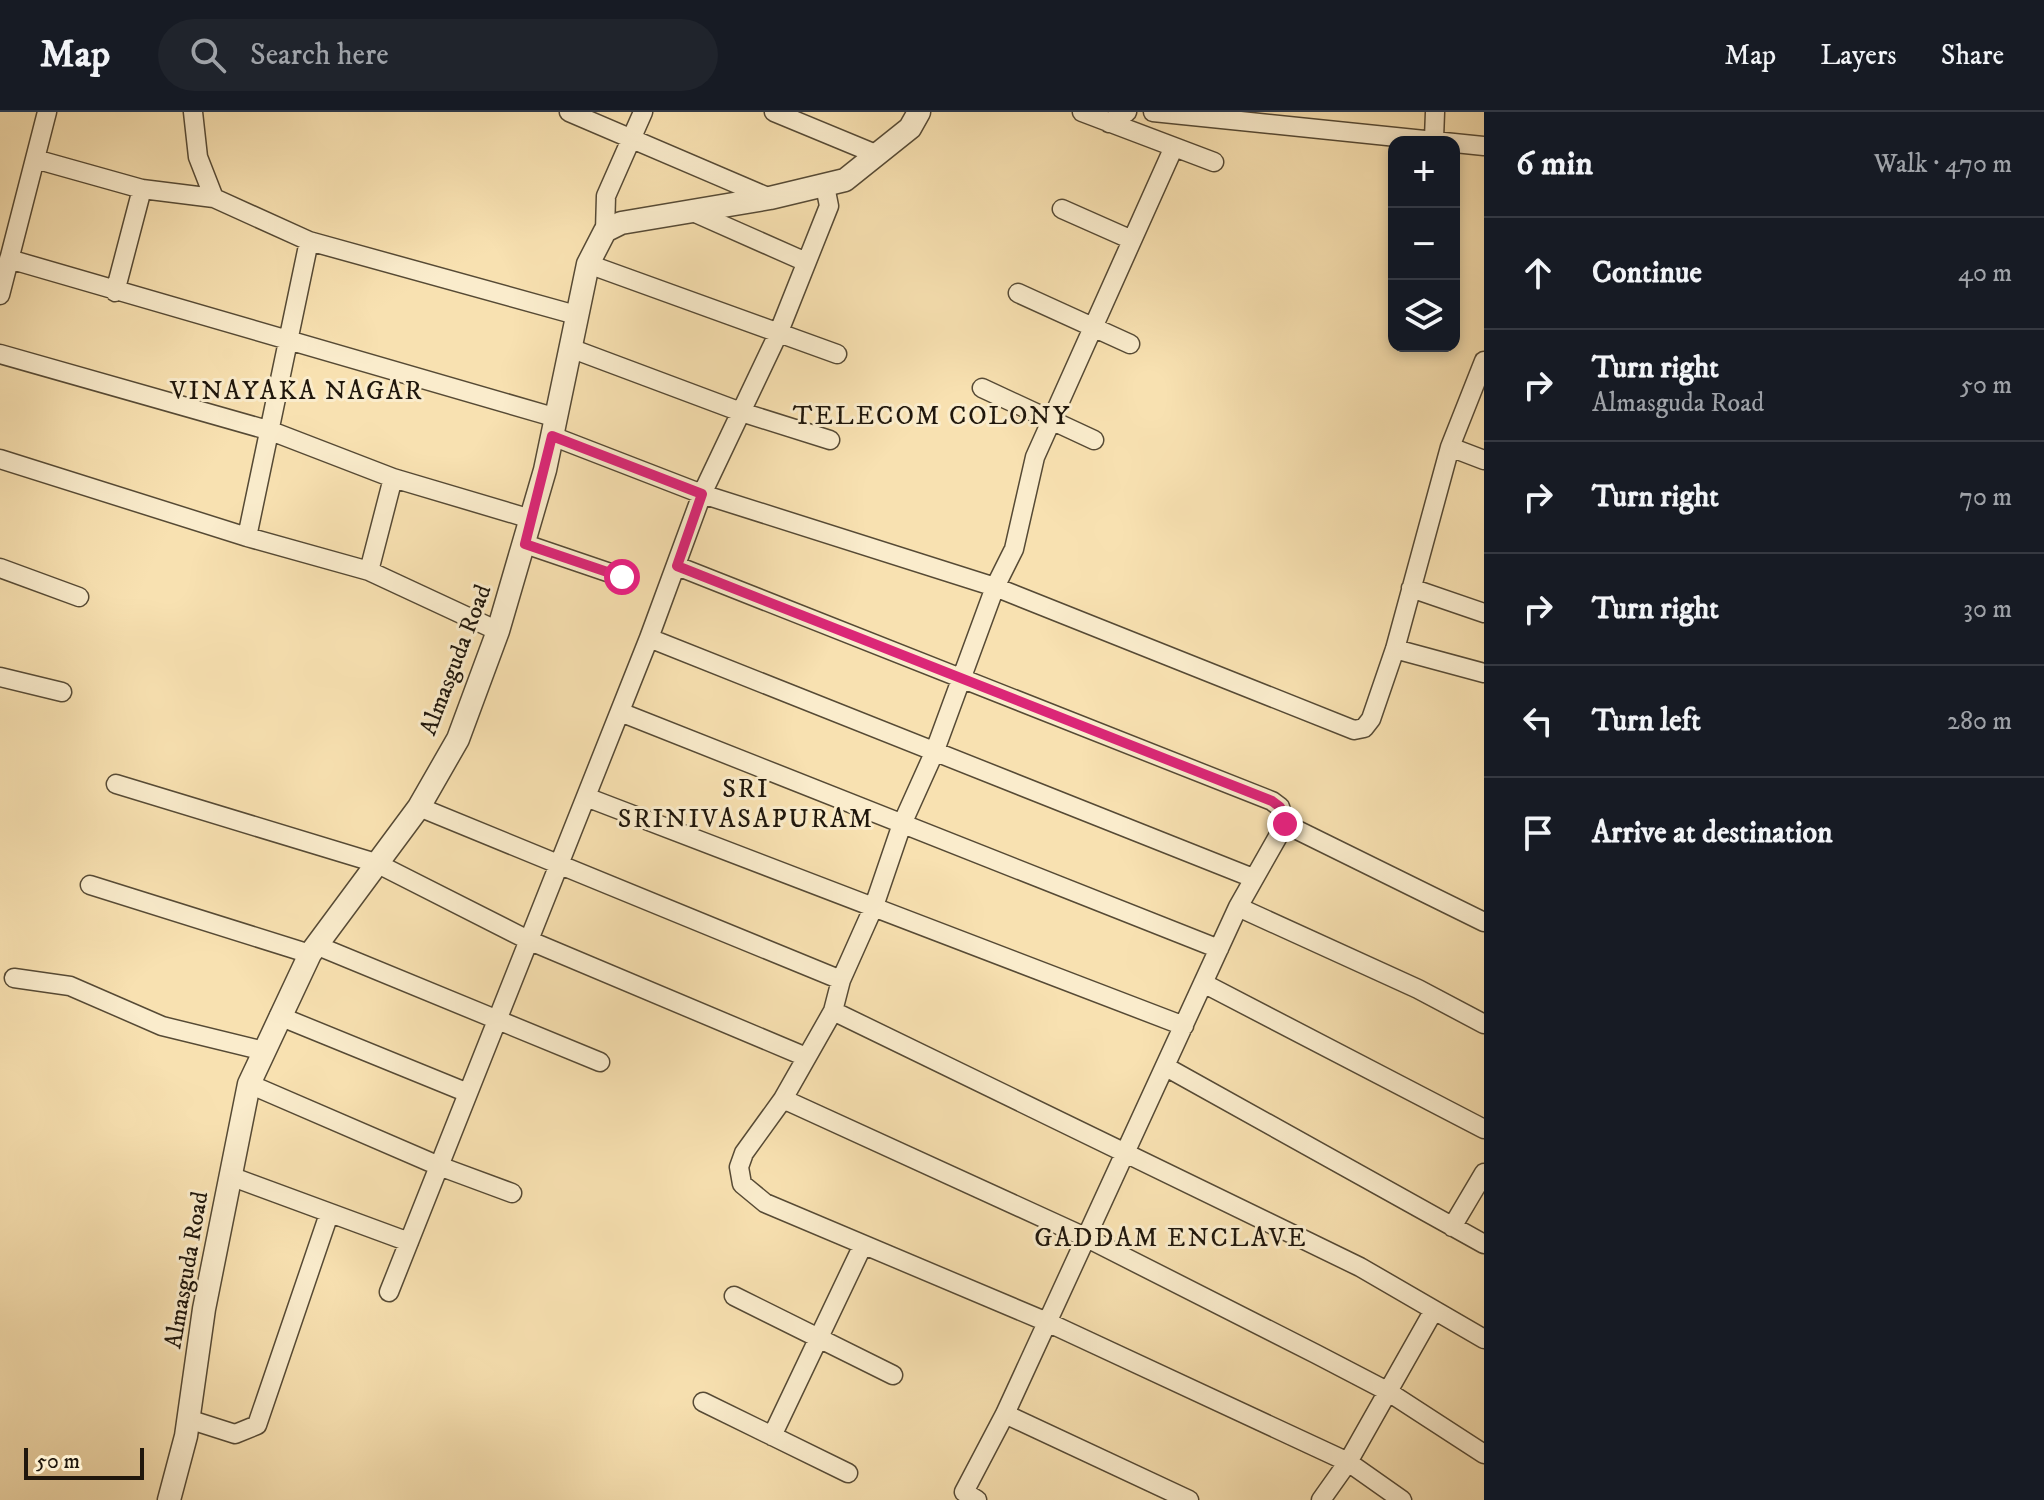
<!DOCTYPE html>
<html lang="en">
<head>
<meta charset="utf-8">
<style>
  :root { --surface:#171b24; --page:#20242c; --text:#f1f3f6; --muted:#9ea1a6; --line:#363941 }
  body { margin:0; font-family:"IM FELL DW Pica",serif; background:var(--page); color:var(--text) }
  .controls { position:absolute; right:24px; top:24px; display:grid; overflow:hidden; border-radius:16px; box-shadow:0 4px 12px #0003 }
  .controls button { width:72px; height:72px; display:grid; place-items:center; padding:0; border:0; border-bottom:2px solid var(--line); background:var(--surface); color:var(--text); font:40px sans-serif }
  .scale { position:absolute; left:24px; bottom:20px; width:120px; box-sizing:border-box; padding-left:8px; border:4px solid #20170c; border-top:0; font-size:22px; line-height:28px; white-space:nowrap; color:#20170c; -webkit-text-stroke:6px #faeccc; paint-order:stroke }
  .stop { position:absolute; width:24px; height:24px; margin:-18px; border:6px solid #db2777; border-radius:50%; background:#fff }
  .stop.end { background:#db2777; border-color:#fff; box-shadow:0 2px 8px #0008 }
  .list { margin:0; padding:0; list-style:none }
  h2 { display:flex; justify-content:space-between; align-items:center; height:104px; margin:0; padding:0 32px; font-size:34px }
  h2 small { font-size:26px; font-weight:400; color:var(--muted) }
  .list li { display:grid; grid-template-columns:52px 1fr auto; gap:24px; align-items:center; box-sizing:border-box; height:112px; padding:0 32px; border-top:2px solid var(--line) }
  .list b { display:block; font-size:30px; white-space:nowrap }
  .list p { margin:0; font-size:26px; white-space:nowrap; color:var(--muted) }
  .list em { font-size:26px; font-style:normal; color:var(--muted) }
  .icon { flex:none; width:44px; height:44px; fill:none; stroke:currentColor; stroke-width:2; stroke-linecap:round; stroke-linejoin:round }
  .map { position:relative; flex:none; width:1484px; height:1388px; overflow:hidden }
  header { display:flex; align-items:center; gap:48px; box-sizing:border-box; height:112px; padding:0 40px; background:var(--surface); border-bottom:2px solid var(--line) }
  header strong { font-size:38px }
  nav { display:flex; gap:44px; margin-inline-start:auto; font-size:28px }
  .search { width:560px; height:72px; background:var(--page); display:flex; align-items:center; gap:20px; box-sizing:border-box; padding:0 28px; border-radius:44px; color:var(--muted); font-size:30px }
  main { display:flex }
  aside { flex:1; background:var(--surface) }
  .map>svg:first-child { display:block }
</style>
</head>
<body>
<header>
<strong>Map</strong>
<div class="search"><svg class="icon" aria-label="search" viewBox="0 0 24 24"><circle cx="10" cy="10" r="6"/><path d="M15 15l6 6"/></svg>Search here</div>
<nav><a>Map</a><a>Layers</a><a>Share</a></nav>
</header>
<main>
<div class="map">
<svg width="1484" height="1388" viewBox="0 0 1484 1388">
  <rect width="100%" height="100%" fill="#f8e1b1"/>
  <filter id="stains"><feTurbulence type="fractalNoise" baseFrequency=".0025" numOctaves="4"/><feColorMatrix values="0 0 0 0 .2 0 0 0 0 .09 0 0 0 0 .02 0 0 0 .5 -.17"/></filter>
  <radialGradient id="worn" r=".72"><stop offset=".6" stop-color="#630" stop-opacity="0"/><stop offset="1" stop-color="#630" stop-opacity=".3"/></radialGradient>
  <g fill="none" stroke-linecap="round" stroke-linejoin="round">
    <defs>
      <path id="minor" d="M193 0 198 45 214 86
        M569 0 770 86
        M774 0 878 43
        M1082 0 1214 50
        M1153 0 1484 34
        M1109 11 1127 0
        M1434 27 1435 0
        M1173 37 1035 345 1014 437 995 475 934 641 902 712 874 794 841 868 833 899 783 987 744 1041 739 1055 742 1072 765 1091 1047 1210 1348 1350 1402 1388
        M35 47 142 77 214 86 309 129 576 203
        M1062 97 1132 128
        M693 100 806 150
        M605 119 606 84 643 0
        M9 147 557 306
        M588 152 837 242
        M115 180 142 77
        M1018 181 1130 232
        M0 183 47 0
        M570 236 741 300 830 328
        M0 242 271 319 393 366 531 407
        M982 276 1094 328
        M552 324 702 382 995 475 1354 618 1364 616 1371 607 1395 537 1450 335 1484 249
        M1450 335 1484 348
        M0 347 247 425 369 459 498 519
        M247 425 309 129
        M525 432 622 465
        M677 454 1272 689 1280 695 1285 712 1238 795 1005 1302 964 1380 977 1388
        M0 456 79 485
        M369 459 393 366
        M1411 476 1484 501
        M649 526 1253 766
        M1395 537 1484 561
        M0 565 62 580
        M620 600 1219 837
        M116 672 376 751 528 828 806 945
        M586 685 1184 914
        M419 695 841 868
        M1285 712 1484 810
        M90 773 310 842
        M1238 795 1418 877 1484 912
        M318 834 600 950
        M14 866 70 874 162 914 264 939
        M1203 871 1484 1017
        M833 899 1360 1155 1484 1227
        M279 904 468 981
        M1166 955 1484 1132
        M249 972 439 1054 512 1081
        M783 987 1085 1125 1316 1242 1387 1279 1484 1342
        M230 1064 409 1130
        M1452 1115 1484 1061
        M389 1180 649 526 702 382 778 222 829 94 825 74
        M734 1184 893 1263
        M703 1290 848 1361
        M1005 1302 1189 1388
        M188 1307 235 1322 257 1313 329 1102
        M772 1324 862 1135
        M1321 1388 1348 1350 1434 1198"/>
      <path id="tertiary" d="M169 1388 186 1324 204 1197 249 972 310 842 419 695 458 627 498 519 545 358 588 152 605 119 621 111 770 86 845 68 910 16 919 0"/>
    </defs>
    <use href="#minor" stroke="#564a35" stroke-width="21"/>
    <use href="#tertiary" stroke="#564a35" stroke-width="25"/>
    <use href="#minor" stroke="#faeccc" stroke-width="18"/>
    <use href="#tertiary" stroke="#faeccc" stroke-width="22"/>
  </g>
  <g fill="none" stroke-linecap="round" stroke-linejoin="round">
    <path stroke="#db2777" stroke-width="10" d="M622 465 525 432 552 324 702 382 677 454 1272 689 1280 695 1285 712"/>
  </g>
  <g text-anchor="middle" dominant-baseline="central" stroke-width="6" stroke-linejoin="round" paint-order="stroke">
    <g font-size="24" fill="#20170c" stroke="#faeccc">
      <text transform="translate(456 548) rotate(-69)">Almasguda Road</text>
      <text transform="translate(187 1158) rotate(-80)">Almasguda Road</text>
    </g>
    <g font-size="26" letter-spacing="2" fill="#20170c" stroke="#faeccc">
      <text x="297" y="279">VINAYAKA NAGAR</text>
      <text x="932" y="304">TELECOM COLONY</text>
      <text x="746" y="677">SRI<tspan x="746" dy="30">SRINIVASAPURAM</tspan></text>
      <text x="1171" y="1126">GADDAM ENCLAVE</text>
    </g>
  </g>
  <rect width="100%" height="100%" filter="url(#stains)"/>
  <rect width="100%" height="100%" fill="url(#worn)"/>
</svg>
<div class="controls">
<button>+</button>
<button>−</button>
<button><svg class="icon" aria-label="layers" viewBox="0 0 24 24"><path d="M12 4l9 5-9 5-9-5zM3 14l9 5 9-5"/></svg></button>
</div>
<div class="scale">50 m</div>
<div class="stop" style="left:622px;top:465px"></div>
<div class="stop end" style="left:1285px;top:712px"></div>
</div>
<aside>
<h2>6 min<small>Walk · 470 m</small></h2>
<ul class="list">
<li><svg class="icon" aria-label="ahead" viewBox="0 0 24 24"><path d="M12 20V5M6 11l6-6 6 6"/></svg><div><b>Continue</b></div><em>40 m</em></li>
<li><svg class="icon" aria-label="right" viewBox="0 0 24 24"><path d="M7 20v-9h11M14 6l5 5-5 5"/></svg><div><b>Turn right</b><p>Almasguda Road</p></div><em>50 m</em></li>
<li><svg class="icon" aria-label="right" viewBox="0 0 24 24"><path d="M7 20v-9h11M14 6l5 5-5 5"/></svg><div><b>Turn right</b></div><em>70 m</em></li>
<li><svg class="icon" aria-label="right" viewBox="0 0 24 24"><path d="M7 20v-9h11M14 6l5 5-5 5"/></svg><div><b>Turn right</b></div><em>30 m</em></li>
<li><svg class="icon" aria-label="left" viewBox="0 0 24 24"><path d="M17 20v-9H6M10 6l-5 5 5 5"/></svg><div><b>Turn left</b></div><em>280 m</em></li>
<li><svg class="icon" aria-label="arrive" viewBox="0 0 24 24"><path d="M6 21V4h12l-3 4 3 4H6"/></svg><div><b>Arrive at destination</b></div></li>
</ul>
</aside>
</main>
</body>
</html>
